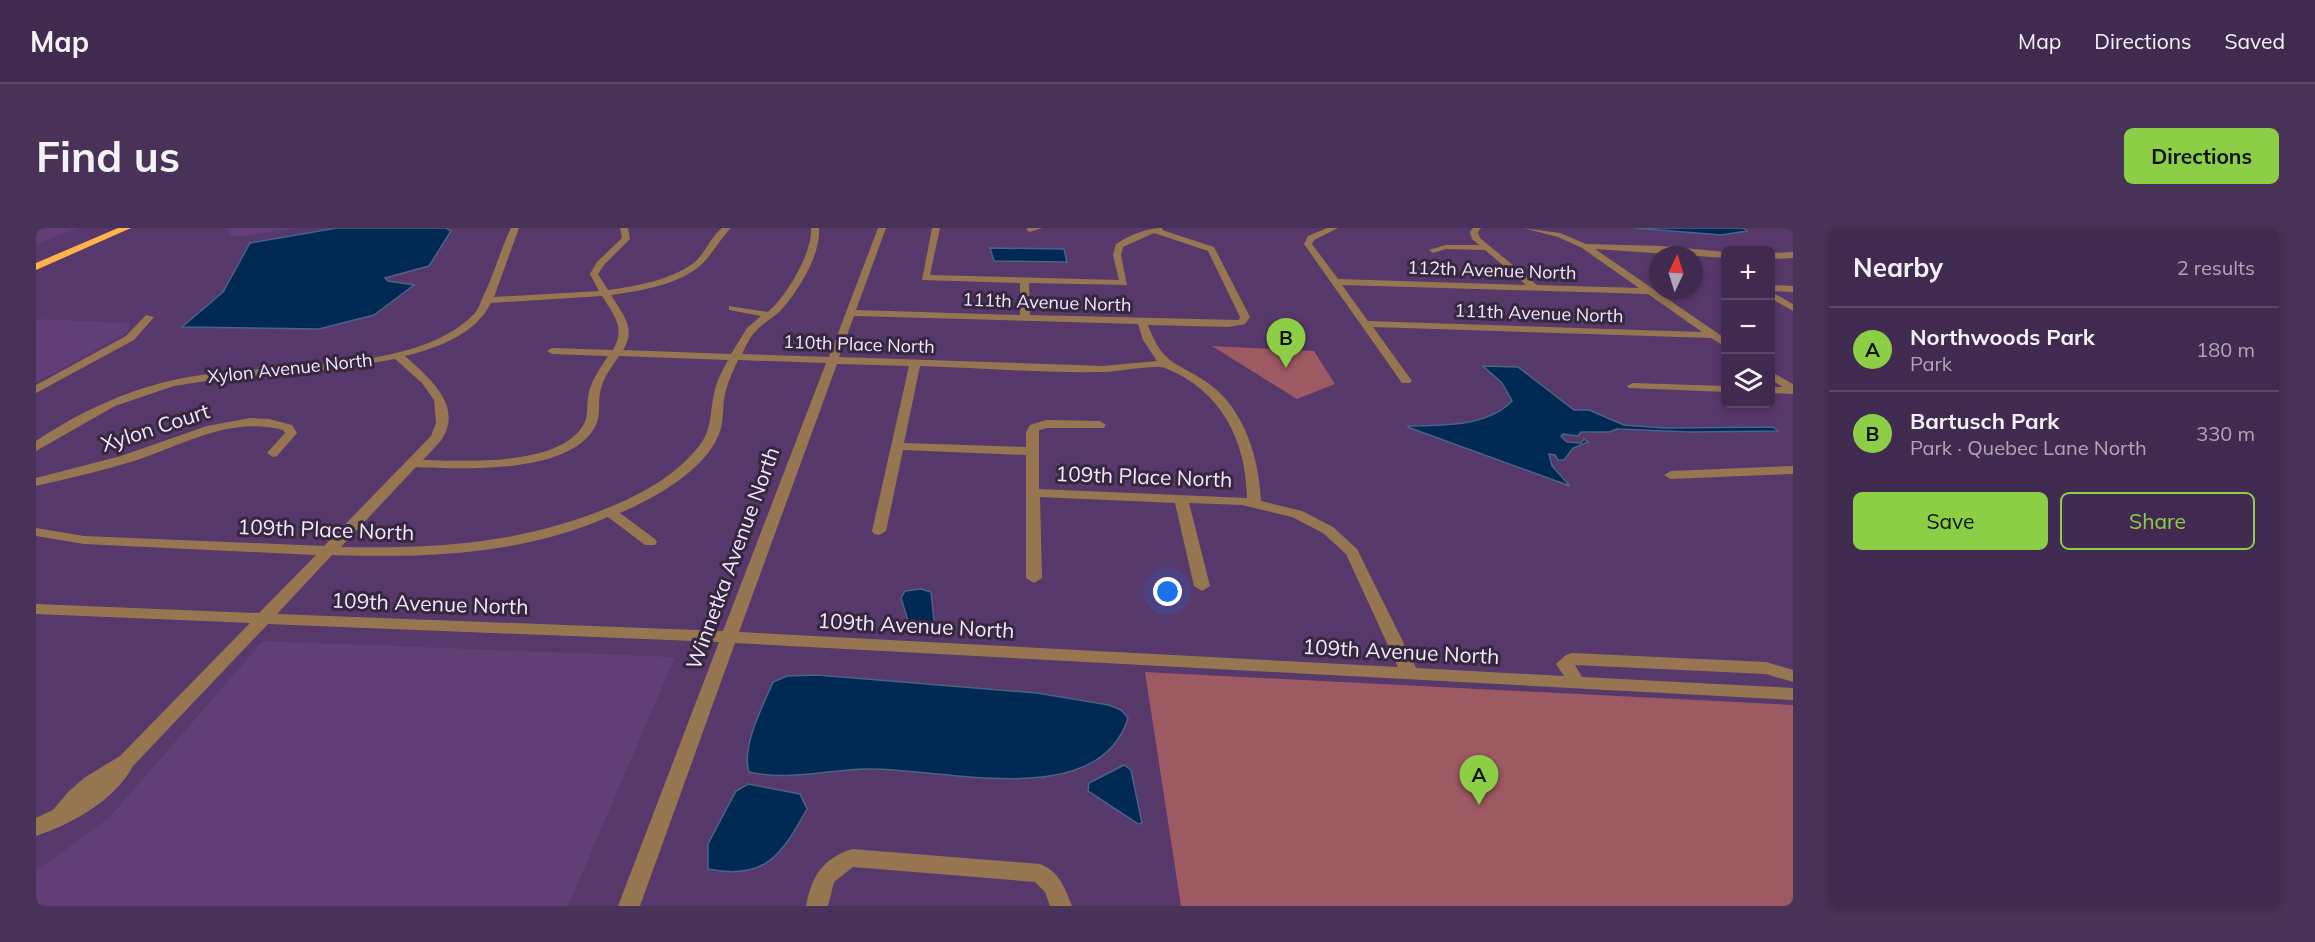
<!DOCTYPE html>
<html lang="en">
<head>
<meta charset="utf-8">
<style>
  :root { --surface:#412a50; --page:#483257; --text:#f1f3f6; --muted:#aea7b7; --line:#5a4667; --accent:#8cce45 }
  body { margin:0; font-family:Mulish,sans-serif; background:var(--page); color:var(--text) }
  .controls { position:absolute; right:18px; top:18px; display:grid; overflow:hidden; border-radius:9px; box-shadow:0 3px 9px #0003 }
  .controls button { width:54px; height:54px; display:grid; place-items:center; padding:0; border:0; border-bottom:2px solid var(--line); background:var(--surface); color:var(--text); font:30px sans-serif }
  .compass { position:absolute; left:1613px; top:18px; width:54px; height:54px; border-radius:50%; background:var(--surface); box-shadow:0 3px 9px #0003; rotate:4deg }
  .you { position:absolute; left:1132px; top:364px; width:21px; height:21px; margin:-15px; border:4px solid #fff; border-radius:50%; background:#1a73e8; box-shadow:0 0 0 9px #1a73e833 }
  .badge { display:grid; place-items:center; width:39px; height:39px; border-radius:50%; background:var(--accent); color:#111; font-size:20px; font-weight:700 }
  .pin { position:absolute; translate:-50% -50px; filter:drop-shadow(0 2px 3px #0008) }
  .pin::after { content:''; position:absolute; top:32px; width:21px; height:18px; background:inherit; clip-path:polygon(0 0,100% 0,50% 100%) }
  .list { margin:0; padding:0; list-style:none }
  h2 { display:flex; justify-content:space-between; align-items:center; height:78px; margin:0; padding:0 24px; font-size:26px }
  h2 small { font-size:20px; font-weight:400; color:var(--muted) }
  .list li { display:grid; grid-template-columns:39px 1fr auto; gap:18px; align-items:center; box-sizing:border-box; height:84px; padding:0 24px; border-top:2px solid var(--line) }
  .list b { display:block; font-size:22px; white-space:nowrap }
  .list p { margin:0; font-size:20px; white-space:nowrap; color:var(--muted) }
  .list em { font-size:20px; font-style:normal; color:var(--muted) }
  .actions { display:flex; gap:12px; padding:18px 24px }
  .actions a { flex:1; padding:14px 0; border:2px solid var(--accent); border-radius:9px; text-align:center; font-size:21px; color:var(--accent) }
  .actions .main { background:var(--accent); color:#111 }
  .icon { flex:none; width:33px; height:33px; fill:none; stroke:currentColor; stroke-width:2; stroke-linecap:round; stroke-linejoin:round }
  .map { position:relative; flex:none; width:1757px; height:678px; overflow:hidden; border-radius:9px }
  header { display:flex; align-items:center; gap:36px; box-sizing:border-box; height:84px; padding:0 30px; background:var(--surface); border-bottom:2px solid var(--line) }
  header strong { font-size:28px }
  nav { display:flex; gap:33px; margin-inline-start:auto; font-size:21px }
  .intro { display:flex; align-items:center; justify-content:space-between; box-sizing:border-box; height:144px; padding:0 36px }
  h1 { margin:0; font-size:42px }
  .button { padding:15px 27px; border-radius:9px; background:var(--accent); color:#111; font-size:21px; font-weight:700 }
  main { display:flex; gap:36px; padding:0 36px }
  aside { flex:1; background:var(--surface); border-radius:9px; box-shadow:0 3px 9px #0003 }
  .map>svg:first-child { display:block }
</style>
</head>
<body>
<header>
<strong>Map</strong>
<nav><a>Map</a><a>Directions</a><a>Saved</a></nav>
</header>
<div class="intro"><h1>Find us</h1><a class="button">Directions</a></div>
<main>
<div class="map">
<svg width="1757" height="678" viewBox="0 0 1757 678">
  <rect width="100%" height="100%" fill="#57386a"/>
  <path fill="#623e77" d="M0 0H42L0 16Z
    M190 0H261L206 8H195Z
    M0 91 94 95 92 104 0 155Z
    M227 413 639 429 532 678H0V643L73 590Z"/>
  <path fill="#9e5a63" d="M1176 118 1278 123 1299 156 1261 171Z
    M1109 444 1757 477V678H1145Z"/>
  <path fill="#002a53" stroke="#4a6387" stroke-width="1.5" d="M301 0H410L415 3 393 38 349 50 352 53 378 57 338 87 283 101 146 99 187 64 214 15Z
    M1598 0H1707L1711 3 1685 7Z
    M954 20 1028 21 1031 34 958 33Z
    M1447 138 1482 139 1538 182H1553L1588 197 1628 200 1737 199 1742 203 1654 204 1581 201 1573 204H1545L1542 208 1527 206 1525 208 1531 214 1545 215 1548 211 1552 214 1537 220 1528 232H1522L1519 227 1513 226 1516 238 1534 258 1374 200 1372 198C1407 197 1451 199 1476 173L1466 155Z
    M885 361 895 364 898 393 886 401 873 396 865 370 869 363Z
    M781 447 1001 465 1073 477 1085 482 1092 490C1063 586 903 539 830 541 790 542 752 553 713 544 705 518 727 478 737 454L751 448Z
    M1088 537 1095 542 1106 595 1102 596 1052 563 1053 555Z
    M712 556 764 566 771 581C746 626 730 653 672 641V616L700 563Z"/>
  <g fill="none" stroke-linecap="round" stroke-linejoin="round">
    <path fill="#967650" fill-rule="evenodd" d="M475 0H483L458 69 563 63 554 46 561 34 586 10 584 0H592L594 11 568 37 562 46 572 62C600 58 637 52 660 33 670 23 675 9 686 0H695C685 10 678 23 668 34 647 56 605 63 575 67 587 87 601 100 587 122L695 126 711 100 725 88 693 82V78L732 84C750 69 777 24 775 0H783C785 26 763 62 746 81 739 89 728 94 721 102 714 108 710 118 706 126L793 129 842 0H850L820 82 984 87V55L886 52 896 0H904L894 47 1083 52 1077 27 1080 16C1094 7 1110 0 1127 0L1126 2 1178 19 1214 89 1209 96 1193 99 1112 97C1127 138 1140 133 1172 155 1209 181 1223 231 1225 273L1266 283 1297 299 1321 321 1380 440 1528 448 1520 436 1530 427 1536 425 1730 434 1757 442V454L1730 446 1539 437 1546 449 1757 460V472L699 415 604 678H582L683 414 232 396 97 538C79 572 36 596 0 608V590L17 582 32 564 48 550 84 528 214 395 0 386V376L223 385 280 327 48 316 0 308V300L48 308 288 318 395 208 400 195 398 172 386 155 359 131 308 140 189 150 138 158 79 178 0 223V213C48 181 101 157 159 148 238 134 380 146 438 86 443 81 444 75 446 71 457 49 464 23 475 0ZM1118 5 1172 23 1204 89 1203 92 994 87 993 55 1091 57 1085 27 1087 19ZM566 68C578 87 590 100 577 122L516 120 511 123 516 126 572 128C565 139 556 151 553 164 550 175 553 187 548 196 524 239 428 233 387 232 393 225 401 218 406 211 428 177 391 148 369 128 401 120 439 107 455 75ZM818 88 1102 96 1107 112 1121 133 1067 138 803 129ZM583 128 692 132C686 143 680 154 678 166 674 182 676 199 666 214 644 245 608 265 574 279 484 316 401 321 305 319L380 239C426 241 536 247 560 197 565 187 562 175 564 165 566 151 575 140 583 128ZM702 132 790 135 687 403 241 386 296 327C391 330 484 327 572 289L609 317H619L621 314 619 311 584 285C619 270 674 240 685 200 687 191 687 181 688 172 690 158 696 145 702 132ZM801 136 873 138 836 303 838 306 843 307 850 303 867 222 990 227V350L998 355 1006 350 1004 269 1139 275 1158 358 1166 363 1174 358 1153 275 1206 277 1256 289 1287 305 1310 326 1362 439 703 404ZM884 138C944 140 1005 145 1066 144 1079 144 1120 136 1129 140 1185 162 1210 212 1211 270L1003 261V202L1011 200H1068L1070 197 1064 193 1010 192 994 197 990 204V219L868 215Z
      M992 0H1006L994 4 990 2Z
      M1291 0H1302L1278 12 1276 16 1302 51 1490 57 1449 22 1410 21 1397 25 1393 22 1410 17H1443L1436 11 1434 4 1437 0H1445L1442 4 1444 10 1501 57 1603 60 1546 20 1522 9 1487 0 1524 5 1550 16 1626 18 1690 24V30L1559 21 1690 111V119L1675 110 1337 99 1376 153 1374 155H1366L1268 16 1272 8ZM1306 57 1612 66 1666 104 1332 93Z
      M1757 24V30L1734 31V25Z
      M1734 57 1757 58V64L1734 63Z
      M1734 63 1757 76V83L1734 70Z
      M110 87 118 89 98 112 0 165V157L90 108Z
      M1734 143 1757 156V166L1734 165V159H1747L1734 151Z
      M1597 155 1690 158V164L1593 160 1591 158Z
      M214 190 233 191 256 197 261 205 241 228 237 229 231 225 249 205 247 202C194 188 147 217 98 233 66 243 33 250 0 258V250L85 228 171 198Z
      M1757 238V246L1635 251 1628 247 1635 243Z
      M816 621 1004 636C1023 643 1029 660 1036 678H1014L1009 664 999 654 817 639 798 654 792 678H770C776 648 786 631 816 621Z"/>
    <path fill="#ffb349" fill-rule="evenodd" d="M82 0H95L0 42V35Z"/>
  </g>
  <g text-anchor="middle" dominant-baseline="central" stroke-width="6" stroke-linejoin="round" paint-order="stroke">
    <g font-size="18" fill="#f5e7ff" stroke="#35273e">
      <text transform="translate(1456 42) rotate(2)">112th Avenue North</text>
      <text transform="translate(1011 74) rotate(2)">111th Avenue North</text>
      <text transform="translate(1503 85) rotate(2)">111th Avenue North</text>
      <text transform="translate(823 116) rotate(2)">110th Place North</text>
      <text transform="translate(254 140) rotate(-6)">Xylon Avenue North</text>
    </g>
    <g font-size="21" fill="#f5e7ff" stroke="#35273e">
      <text transform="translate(119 199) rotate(-18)">Xylon Court</text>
      <text transform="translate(1108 248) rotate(2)">109th Place North</text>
      <text transform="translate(290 301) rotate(2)">109th Place North</text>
      <text transform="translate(696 330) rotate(-70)">Winnetka Avenue North</text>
      <text transform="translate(394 375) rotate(2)">109th Avenue North</text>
      <text transform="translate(880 397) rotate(3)">109th Avenue North</text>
      <text transform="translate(1365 423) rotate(3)">109th Avenue North</text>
    </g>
  </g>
</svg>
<div class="controls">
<button>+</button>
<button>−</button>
<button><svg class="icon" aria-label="layers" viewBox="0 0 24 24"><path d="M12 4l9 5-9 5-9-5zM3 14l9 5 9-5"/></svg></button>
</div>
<svg class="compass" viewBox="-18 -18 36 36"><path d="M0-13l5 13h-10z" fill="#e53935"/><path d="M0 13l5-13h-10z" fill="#aea7b7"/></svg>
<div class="you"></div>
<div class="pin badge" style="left:1443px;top:577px">A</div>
<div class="pin badge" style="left:1250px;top:140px">B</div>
</div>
<aside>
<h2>Nearby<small>2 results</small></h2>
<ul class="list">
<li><span class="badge">A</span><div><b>Northwoods Park</b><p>Park</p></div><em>180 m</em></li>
<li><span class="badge">B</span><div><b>Bartusch Park</b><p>Park · Quebec Lane North</p></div><em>330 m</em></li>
</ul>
<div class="actions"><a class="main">Save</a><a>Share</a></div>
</aside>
</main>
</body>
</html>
